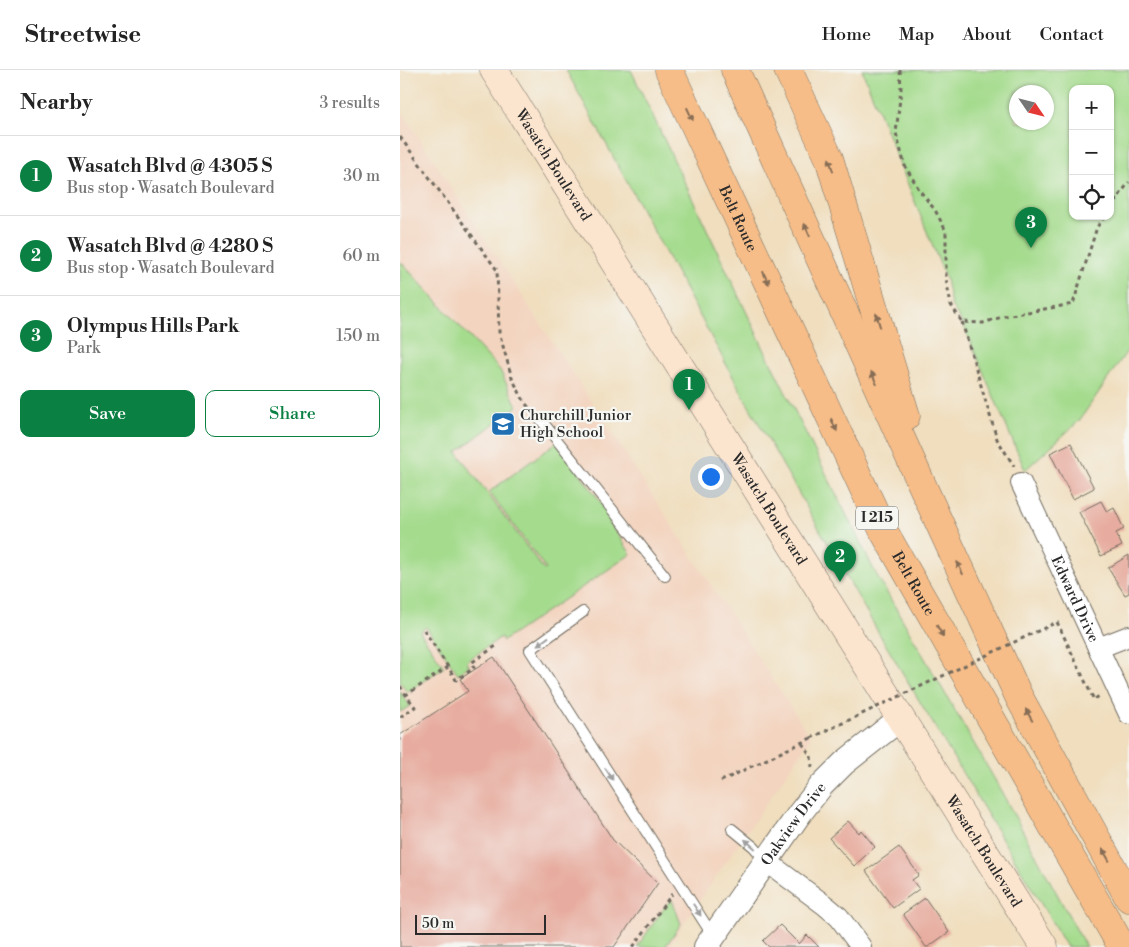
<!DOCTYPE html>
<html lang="en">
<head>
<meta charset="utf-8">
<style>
  :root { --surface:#fff; --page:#f2f2f2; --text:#222; --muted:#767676; --line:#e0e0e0; --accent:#0b8043 }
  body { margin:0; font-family:"Libre Bodoni",serif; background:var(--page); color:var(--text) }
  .controls { position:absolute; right:15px; top:15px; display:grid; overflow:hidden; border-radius:10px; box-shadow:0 1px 4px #0004 }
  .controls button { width:45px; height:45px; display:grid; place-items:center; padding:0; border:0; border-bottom:1px solid var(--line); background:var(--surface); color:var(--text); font:25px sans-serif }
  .compass { position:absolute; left:609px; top:15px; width:45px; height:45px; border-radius:50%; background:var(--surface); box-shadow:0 1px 4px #0004; rotate:125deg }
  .scale { position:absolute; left:15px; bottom:12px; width:131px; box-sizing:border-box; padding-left:5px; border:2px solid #2b2b2b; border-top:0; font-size:14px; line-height:18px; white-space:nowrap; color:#2b2b2b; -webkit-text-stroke:4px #f6f6f2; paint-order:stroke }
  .you { position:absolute; left:310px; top:406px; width:18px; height:18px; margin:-12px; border:4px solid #fff; border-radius:50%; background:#1a73e8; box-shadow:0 0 0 8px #1a73e833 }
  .badge { display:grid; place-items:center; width:32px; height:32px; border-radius:50%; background:var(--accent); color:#fff; font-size:16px; font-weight:700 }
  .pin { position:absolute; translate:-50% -41px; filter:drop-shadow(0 1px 2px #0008) }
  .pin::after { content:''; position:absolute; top:26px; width:18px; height:15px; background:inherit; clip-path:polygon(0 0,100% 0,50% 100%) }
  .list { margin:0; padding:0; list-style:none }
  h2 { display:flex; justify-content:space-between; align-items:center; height:65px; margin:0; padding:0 20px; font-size:21px }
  h2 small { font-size:16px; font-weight:400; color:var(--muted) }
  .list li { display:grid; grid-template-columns:32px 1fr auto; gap:15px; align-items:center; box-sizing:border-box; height:80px; padding:0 20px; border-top:1px solid var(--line) }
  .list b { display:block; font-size:19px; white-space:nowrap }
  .list p { margin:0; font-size:16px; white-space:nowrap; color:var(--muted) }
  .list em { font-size:16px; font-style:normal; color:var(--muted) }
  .actions { display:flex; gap:10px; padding:15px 20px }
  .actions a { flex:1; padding:11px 0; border:1px solid var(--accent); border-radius:10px; text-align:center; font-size:18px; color:var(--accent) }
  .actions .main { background:var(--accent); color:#fff }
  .icon { flex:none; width:28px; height:28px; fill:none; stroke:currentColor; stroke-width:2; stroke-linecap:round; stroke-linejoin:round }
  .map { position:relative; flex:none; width:729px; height:877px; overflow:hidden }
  header { display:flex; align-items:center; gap:30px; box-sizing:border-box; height:70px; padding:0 25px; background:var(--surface); border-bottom:1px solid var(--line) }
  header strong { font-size:24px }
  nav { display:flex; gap:28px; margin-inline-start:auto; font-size:18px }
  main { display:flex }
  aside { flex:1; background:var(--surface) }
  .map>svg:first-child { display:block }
</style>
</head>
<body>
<header>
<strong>Streetwise</strong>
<nav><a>Home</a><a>Map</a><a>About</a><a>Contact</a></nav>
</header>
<main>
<aside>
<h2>Nearby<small>3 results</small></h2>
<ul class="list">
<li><span class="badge">1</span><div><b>Wasatch Blvd @ 4305 S</b><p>Bus stop · Wasatch Boulevard</p></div><em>30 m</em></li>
<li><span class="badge">2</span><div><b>Wasatch Blvd @ 4280 S</b><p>Bus stop · Wasatch Boulevard</p></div><em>60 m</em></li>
<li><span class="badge">3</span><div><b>Olympus Hills Park</b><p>Park</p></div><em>150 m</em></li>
</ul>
<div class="actions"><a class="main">Save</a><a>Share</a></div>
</aside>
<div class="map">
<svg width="729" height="877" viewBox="0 0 729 877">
  <rect width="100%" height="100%" fill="#f6f6f2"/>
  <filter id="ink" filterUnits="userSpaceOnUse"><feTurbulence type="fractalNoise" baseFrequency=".02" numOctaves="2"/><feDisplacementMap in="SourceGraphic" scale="10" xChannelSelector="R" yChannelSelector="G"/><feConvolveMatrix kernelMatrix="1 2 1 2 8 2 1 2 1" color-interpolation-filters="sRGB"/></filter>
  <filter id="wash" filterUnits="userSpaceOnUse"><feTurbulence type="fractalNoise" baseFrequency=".0096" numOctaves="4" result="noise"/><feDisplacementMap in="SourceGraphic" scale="20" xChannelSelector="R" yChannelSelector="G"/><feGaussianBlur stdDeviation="1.12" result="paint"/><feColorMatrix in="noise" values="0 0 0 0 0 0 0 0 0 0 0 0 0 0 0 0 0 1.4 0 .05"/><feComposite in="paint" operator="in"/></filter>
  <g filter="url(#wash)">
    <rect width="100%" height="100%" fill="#f0debe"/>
    <path fill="#f3d4bf" d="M0 39 411 668 268 877H0Z"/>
    <path fill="#a4db8d" stroke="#68835c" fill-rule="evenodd" d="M166 0H231L365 281 475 502 595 710 686 877H667L481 567 350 338Z
      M462 0H729V278L679 351 625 400 562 252 551 235 546 209ZM673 19H710V146H673ZM646 22V52H616V22Z
      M0 191 100 300 117 336 57 382 144 500 146 499 89 422 157 372 213 449 208 454 210 453 231 484 103 571 101 567 67 591 69 596 58 604 26 557 20 562 44 597 7 622 0 612Z
      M0 621 10 636 0 642Z
      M272 830 281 854 265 877H237L267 834Z"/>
    <g id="blocks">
      <path fill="#e7ac9f" d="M671 373 694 418 673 429 650 383Z
        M701 431 707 442 714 438 724 459 716 463 722 476 701 486 679 442Z
        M729 485V523L725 525 708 498Z
        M94 587 213 770 258 813 214 877H0V665L68 621 60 609Z
        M448 751 459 763 461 760 475 777 454 796 429 768Z
        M499 777 519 805 512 810 519 819 493 838 466 801Z
        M525 828 549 862 528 877H526L503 844Z
        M380 855 399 874 407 865 419 877H369L363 871Z"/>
    </g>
  </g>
  <g filter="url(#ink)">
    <use href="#blocks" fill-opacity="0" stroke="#706a5e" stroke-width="1"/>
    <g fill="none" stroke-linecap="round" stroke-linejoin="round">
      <defs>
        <path id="service" d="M141 350 265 506
          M183 542 130 580 313 866
          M332 759 354 777 366 791"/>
        <g id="minor">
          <path id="s1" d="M621 413 729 644"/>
          <path d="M698 578 729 566"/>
          <path d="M366 791 426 836 439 847 461 877"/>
        </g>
        <g id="tertiary">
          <path id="s2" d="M306 877 400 743 422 715 444 693 501 648"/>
        </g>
        <g id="secondary">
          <path id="s3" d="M94 0 644 877"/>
        </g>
        <g id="motorway">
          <path id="s4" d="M269 0 483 460 722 877"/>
          <path d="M335 0 537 448 619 627 729 828"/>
          <path d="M388 0 429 88 506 346"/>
        </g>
      </defs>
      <use href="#service" stroke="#706a5e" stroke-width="12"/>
      <use href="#minor" stroke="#706a5e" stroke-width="22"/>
      <use href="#tertiary" stroke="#706a5e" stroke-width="26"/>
      <use href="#secondary" stroke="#706a5e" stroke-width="29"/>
      <use href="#motorway" stroke="#706a5e" stroke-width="29"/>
      <path stroke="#706a5e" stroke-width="3" stroke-dasharray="4 4" stroke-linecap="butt" d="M500 0 501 19 496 63 505 96 520 121 535 140 546 161V209L551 235 562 252 583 253 605 246 673 234 697 157 705 146
        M0 67 97 200 99 262 112 308 125 333 133 342
        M710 139 729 112
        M562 252 597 369 614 396
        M657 552 694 630 700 625
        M24 560 48 597
        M0 616 6 625
        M0 647 15 637 6 625 48 597 56 610 74 598 71 593 99 574
        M402 673 411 686 412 697
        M321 711 411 668
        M233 877 272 824"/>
      <use href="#service" stroke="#fff" stroke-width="10"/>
      <use href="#minor" stroke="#fff" stroke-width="20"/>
      <use href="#tertiary" stroke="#fff" stroke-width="24"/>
      <use href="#secondary" stroke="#fce5cf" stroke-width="28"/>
      <use href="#motorway" stroke="#f7bd88" stroke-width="28"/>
      <path stroke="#706a5e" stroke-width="3" stroke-dasharray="4 4" stroke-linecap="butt" d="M411 668 657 552"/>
    </g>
    <defs><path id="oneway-solid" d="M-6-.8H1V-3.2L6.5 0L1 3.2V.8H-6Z" transform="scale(1.25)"/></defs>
    <g fill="#876d55">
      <use href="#oneway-solid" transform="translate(290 44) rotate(65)"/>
      <use href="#oneway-solid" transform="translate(431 95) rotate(-107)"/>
      <use href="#oneway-solid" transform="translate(407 160) rotate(-114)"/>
      <use href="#oneway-solid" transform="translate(366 208) rotate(65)"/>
      <use href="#oneway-solid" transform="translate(478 250) rotate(-107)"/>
      <use href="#oneway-solid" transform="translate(474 308) rotate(-114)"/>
      <use href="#oneway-solid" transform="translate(434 355) rotate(65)"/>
      <use href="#oneway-solid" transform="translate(560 498) rotate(-115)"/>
      <use href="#oneway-solid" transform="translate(540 561) rotate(60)"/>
      <use href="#oneway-solid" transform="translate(629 645) rotate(-119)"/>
      <use href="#oneway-solid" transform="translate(706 785) rotate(-119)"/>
    </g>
    <g fill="#a0a0a0">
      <use href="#oneway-solid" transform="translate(143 571) rotate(144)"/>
      <use href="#oneway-solid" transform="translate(209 704) rotate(57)"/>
      <use href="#oneway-solid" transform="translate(350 774) rotate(-139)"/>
      <use href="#oneway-solid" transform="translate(297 840) rotate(57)"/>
    </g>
  </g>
  <defs>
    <symbol id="school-square" viewBox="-11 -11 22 22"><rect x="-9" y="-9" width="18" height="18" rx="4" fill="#1f6fb2" stroke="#f6f6f2"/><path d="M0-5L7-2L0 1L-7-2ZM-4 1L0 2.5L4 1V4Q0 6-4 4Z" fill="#fff"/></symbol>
  </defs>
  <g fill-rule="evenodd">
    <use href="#school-square" x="89" y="340" width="28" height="28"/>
  </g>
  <g text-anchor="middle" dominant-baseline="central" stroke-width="4.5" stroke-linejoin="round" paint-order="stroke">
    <rect fill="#f6f6f2" stroke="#686867" stroke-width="1" x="456" y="436.5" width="42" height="23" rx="4"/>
    <g font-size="14" font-weight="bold" fill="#2b2b2b">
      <text x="477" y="448">I 215</text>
    </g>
    <g font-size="15" fill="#2b2b2b" stroke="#f6f6f2">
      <text stroke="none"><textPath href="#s3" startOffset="112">Wasatch Boulevard</textPath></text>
      <text stroke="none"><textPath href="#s4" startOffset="164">Belt Route</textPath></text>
      <text stroke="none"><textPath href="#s3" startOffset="518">Wasatch Boulevard</textPath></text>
      <text stroke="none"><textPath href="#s4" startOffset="569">Belt Route</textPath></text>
      <text stroke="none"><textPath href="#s1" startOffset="128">Edward Drive</textPath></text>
      <text stroke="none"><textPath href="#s2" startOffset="151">Oakview Drive</textPath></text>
      <text stroke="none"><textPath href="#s3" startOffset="922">Wasatch Boulevard</textPath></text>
    </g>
    <g font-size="15" fill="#2b2b2b" stroke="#f6f6f2" text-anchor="start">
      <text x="120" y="345">Churchill Junior<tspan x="120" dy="17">High School</tspan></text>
    </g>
  </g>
</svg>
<div class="controls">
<button>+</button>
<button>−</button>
<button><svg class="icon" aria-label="locate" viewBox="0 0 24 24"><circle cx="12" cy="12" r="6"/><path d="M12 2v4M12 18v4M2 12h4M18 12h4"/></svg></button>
</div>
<svg class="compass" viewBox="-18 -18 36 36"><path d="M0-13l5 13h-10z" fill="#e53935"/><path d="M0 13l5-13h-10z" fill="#767676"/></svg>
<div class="scale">50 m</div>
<div class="you"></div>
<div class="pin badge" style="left:289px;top:340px">1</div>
<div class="pin badge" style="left:440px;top:512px">2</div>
<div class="pin badge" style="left:631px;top:178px">3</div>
</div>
</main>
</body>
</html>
